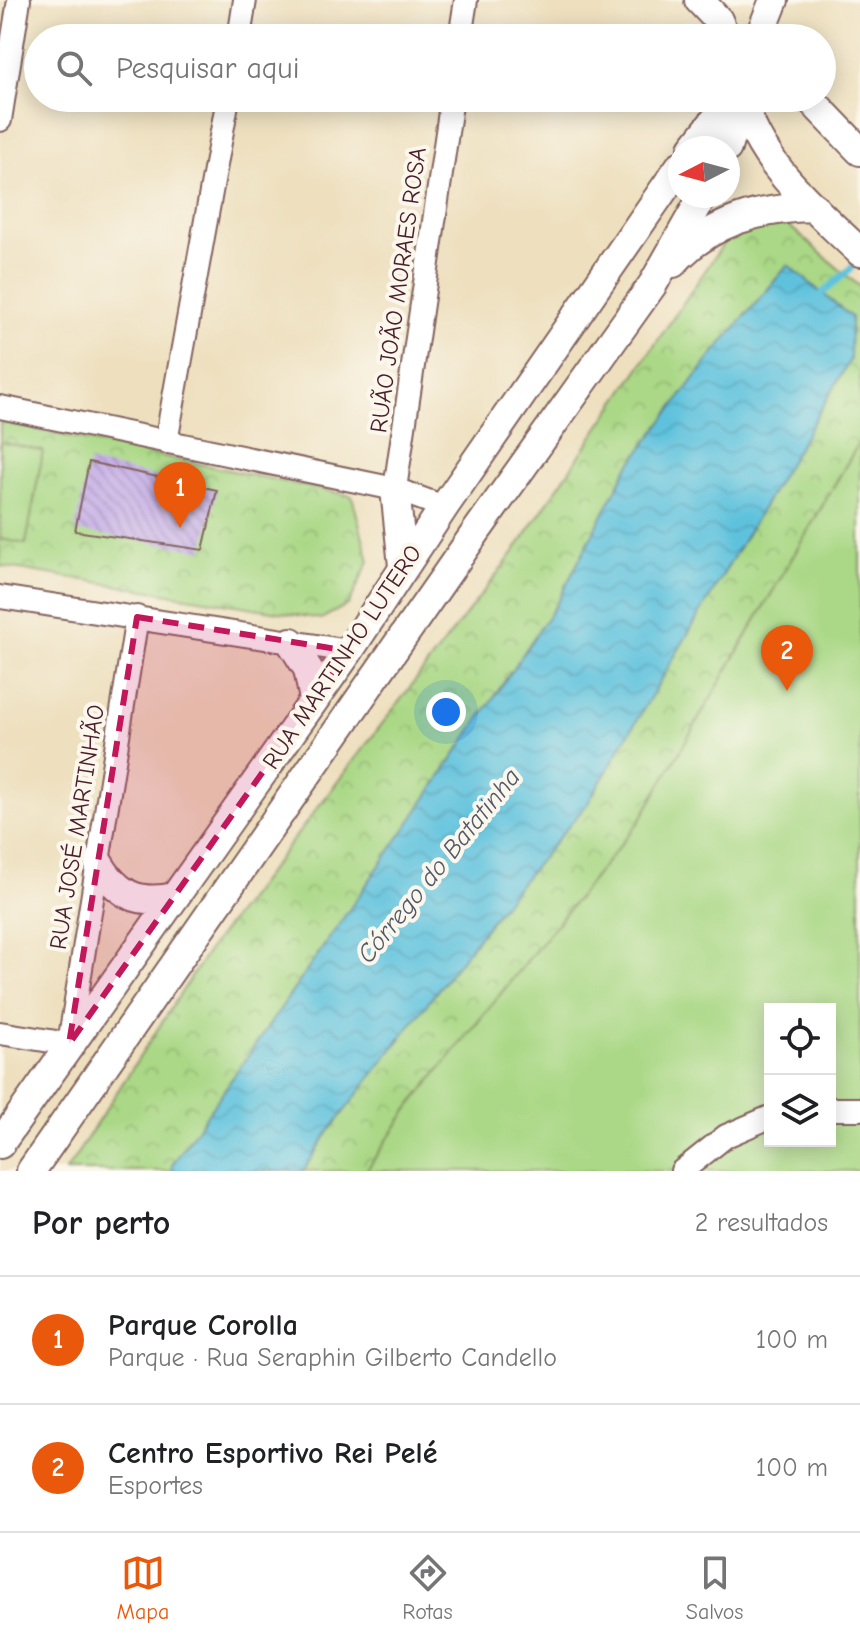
<!DOCTYPE html>
<html lang="pt">
<head>
<meta charset="utf-8">
<style>
  :root { --surface:#fff; --page:#f2f2f2; --text:#202124; --muted:#757577; --line:#e0e0e0; --accent:#ea580c }
  body { margin:0; font-family:"Comic Neue",sans-serif; background:var(--page); color:var(--text) }
  .controls { position:absolute; right:24px; bottom:24px; display:grid; overflow:hidden; border-radius:0px; box-shadow:0 4px 20px #0003 }
  .controls button { width:72px; height:72px; display:grid; place-items:center; padding:0; border:0; border-bottom:2px solid var(--line); background:var(--surface); color:var(--text); font:40px sans-serif }
  .compass { position:absolute; left:668px; top:136px; width:72px; height:72px; border-radius:50%; background:var(--surface); box-shadow:0 4px 20px #0003; rotate:264deg }
  .you { position:absolute; left:446px; top:712px; width:28px; height:28px; margin:-20px; border:6px solid #fff; border-radius:50%; background:#1a73e8; box-shadow:0 0 0 12px #1a73e833 }
  .badge { display:grid; place-items:center; width:52px; height:52px; border-radius:50%; background:var(--accent); color:#fff; font-size:26px; font-weight:700 }
  .pin { position:absolute; translate:-50% -66px; filter:drop-shadow(0 2px 4px #0008) }
  .pin::after { content:''; position:absolute; top:42px; width:28px; height:24px; background:inherit; clip-path:polygon(0 0,100% 0,50% 100%) }
  .list { margin:0; padding:0; list-style:none }
  h2 { display:flex; justify-content:space-between; align-items:center; height:104px; margin:0; padding:0 32px; font-size:34px }
  h2 small { font-size:26px; font-weight:400; color:var(--muted) }
  .list li { display:grid; grid-template-columns:52px 1fr auto; gap:24px; align-items:center; box-sizing:border-box; height:128px; padding:0 32px; border-top:2px solid var(--line) }
  .list b { display:block; font-size:30px; white-space:nowrap }
  .list p { margin:0; font-size:26px; white-space:nowrap; color:var(--muted) }
  .list em { font-size:26px; font-style:normal; color:var(--muted) }
  .icon { flex:none; width:44px; height:44px; fill:none; stroke:currentColor; stroke-width:2; stroke-linecap:round; stroke-linejoin:round }
  .map { position:relative; flex:none; width:860px; height:1171px; overflow:hidden }
  .search { position:absolute; background:var(--surface); box-shadow:0 4px 20px #0003; left:24px; right:24px; top:24px; height:88px; display:flex; align-items:center; gap:20px; box-sizing:border-box; padding:0 28px; border-radius:44px; color:var(--muted); font-size:30px }
  .sheet { height:360px; background:var(--surface) }
  nav { display:flex; justify-content:space-around; align-items:center; box-sizing:border-box; height:112px; border-top:2px solid var(--line); background:var(--surface); font-size:22px; color:var(--muted) }
  nav a { display:grid; justify-items:center; gap:4px }
  nav .on { color:var(--accent) }
  .map>svg:first-child { display:block }
</style>
</head>
<body>
<div class="map">
<svg width="860" height="1171" viewBox="0 0 860 1171">
  <defs>
    <pattern id="park-crowns" width="20" height="18" patternUnits="userSpaceOnUse" patternTransform="scale(2)"><rect width="20" height="18" fill="#aad886"/><path d="M2 6a3 3 0 1 1 6 0M12 15a3 3 0 1 1 6 0" fill="none" stroke="#94b974"/></pattern>
    <pattern id="water-waves" width="16" height="10" patternUnits="userSpaceOnUse" patternTransform="scale(2)"><rect width="16" height="10" fill="#5fc2dd"/><path d="M0 5q4-4 8 0t8 0" fill="none" stroke="#54a6be"/></pattern>
    <pattern id="building-back-hatch" width="6" height="6" patternUnits="userSpaceOnUse" patternTransform="scale(2)"><rect width="6" height="6" fill="#bda3e6"/><path d="M-1 5l2 2M0 0l6 6M5-1l2 2" fill="none" stroke="#9c84bb"/></pattern>
  </defs>
  <rect width="100%" height="100%" fill="#fbf7ec"/>
  <filter id="ink" filterUnits="userSpaceOnUse"><feTurbulence type="fractalNoise" baseFrequency=".0125" numOctaves="2"/><feDisplacementMap in="SourceGraphic" scale="16" xChannelSelector="R" yChannelSelector="G"/><feConvolveMatrix kernelMatrix="1 2 1 2 8 2 1 2 1" color-interpolation-filters="sRGB"/></filter>
  <filter id="wash" filterUnits="userSpaceOnUse"><feTurbulence type="fractalNoise" baseFrequency=".006" numOctaves="4" result="noise"/><feDisplacementMap in="SourceGraphic" scale="32" xChannelSelector="R" yChannelSelector="G"/><feGaussianBlur stdDeviation="1.8" result="paint"/><feColorMatrix in="noise" values="0 0 0 0 0 0 0 0 0 0 0 0 0 0 0 0 0 1.4 0 .05"/><feComposite in="paint" operator="in"/></filter>
  <g filter="url(#wash)">
    <rect width="100%" height="100%" fill="#eee0bf"/>
    <path fill="url(#park-crowns)" stroke="#7a7c58" stroke-width="2" d="M781 219 860 287V441L639 822 411 1105 366 1171H66L210 948 514 552 728 237Z
      M0 422 352 496 369 561 349 604 321 619 0 566Z"/>
    <path fill="#aad886" stroke="#7a7c58" stroke-width="2" fill-rule="evenodd" d="M860 441V1171H366L411 1105 639 822ZM770 1009H830V1141H770Z
      M0 442 43 451 26 544 0 539Z"/>
    <path fill="url(#water-waves)" stroke="#547084" stroke-width="2" d="M788 265 851 317 850 360 588 803 510 896 330 1130 303 1171H172V1165L412 819 557 603 626 470 713 354Z"/>
    <g fill="none" stroke-linecap="round" stroke-linejoin="round">
      <path stroke="#5fc2dd" stroke-width="7" d="M816 299 860 260"/>
    </g>
    <g id="blocks">
      <path fill="url(#building-back-hatch)" d="M89 462 217 490 203 550 75 531Z"/>
    </g>
  </g>
  <g filter="url(#ink)">
    <use href="#blocks" fill-opacity="0" stroke="#83635f" stroke-width="2"/>
    <g fill="none" stroke-linecap="round" stroke-linejoin="round">
      <defs>
        <path id="minor" d="M239 38 245 0
          M460 38 466 0
          M0 120 19 0
          M0 407 395 489 444 507
          M166 442 228 98
          M395 489 452 98
          M0 597 349 651
          M0 1033 69 1044 137 617
          M830 1109H860
          M682 1171 726 1136 770 1117"/>
        <path id="major" d="M699 0 718 20 726 38
          M759 38 774 0
          M742 98C758 163 813 207 860 252
          M809 98 860 151
          M693 148 725 107 741 98
          M727 148 742 98
          M673 263C711 221 760 208 814 207
          M395 489 403 566
          M291 642 308 669 314 700
          M98 862C117 895 138 905 175 897
          M0 1144 349 651 444 507 680 166
          M31 1171 478 529 653 284 703 196"/>
      </defs>
      <use href="#minor" stroke="#83635f" stroke-width="26"/>
      <use href="#major" stroke="#83635f" stroke-width="32"/>
      <use href="#minor" stroke="#fff" stroke-width="22"/>
      <use href="#major" stroke="#fff" stroke-width="28"/>
    </g>
  </g>
  <path fill="#c2185b" fill-opacity="0.2" stroke="#c2185b" stroke-width="6" stroke-dasharray="16 10" stroke-linejoin="round" d="M137 617 349 651 69 1044 98 862Z"/>
  <g text-anchor="middle" dominant-baseline="central" stroke-width="8" stroke-linejoin="round" paint-order="stroke">
    <g font-size="24" fill="#4a1f2b" stroke="#fbf7ec">
      <text transform="translate(398 290) rotate(-82)">RUÃO JOÃO MORAES ROSA</text>
      <text transform="translate(342 657) rotate(-56)">RUA MARTINHO LUTERO</text>
      <text transform="translate(77 827) rotate(-81)">RUA JOSÉ MARTINHÃO</text>
    </g>
    <g font-size="26" font-style="italic" fill="#515869" stroke="#fbf7ec">
      <text transform="translate(439 866) rotate(-51)">Córrego do Batatinha</text>
    </g>
  </g>
</svg>
<div class="controls">
<button><svg class="icon" aria-label="locate" viewBox="0 0 24 24"><circle cx="12" cy="12" r="6"/><path d="M12 2v4M12 18v4M2 12h4M18 12h4"/></svg></button>
<button><svg class="icon" aria-label="layers" viewBox="0 0 24 24"><path d="M12 4l9 5-9 5-9-5zM3 14l9 5 9-5"/></svg></button>
</div>
<svg class="compass" viewBox="-18 -18 36 36"><path d="M0-13l5 13h-10z" fill="#e53935"/><path d="M0 13l5-13h-10z" fill="#757577"/></svg>
<div class="you"></div>
<div class="pin badge" style="left:180px;top:528px">1</div>
<div class="pin badge" style="left:787px;top:691px">2</div>
<div class="search"><svg class="icon" aria-label="search" viewBox="0 0 24 24"><circle cx="10" cy="10" r="6"/><path d="M15 15l6 6"/></svg>Pesquisar aqui</div>
</div>
<section class="sheet">
<h2>Por perto<small>2 resultados</small></h2>
<ul class="list">
<li><span class="badge">1</span><div><b>Parque Corolla</b><p>Parque · Rua Seraphin Gilberto Candello</p></div><em>100 m</em></li>
<li><span class="badge">2</span><div><b>Centro Esportivo Rei Pelé</b><p>Esportes</p></div><em>100 m</em></li>
</ul>
</section>
<nav>
<a class="on"><svg class="icon" aria-label="map" viewBox="0 0 24 24"><path d="M3 6l6-2 6 2 6-2v14l-6 2-6-2-6 2zM9 4v14M15 6v14"/></svg>Mapa</a>
<a><svg class="icon" aria-label="directions" viewBox="0 0 24 24"><path d="M12 3l9 9-9 9-9-9zM9 14v-3h6M13 9l2 2-2 2"/></svg>Rotas</a>
<a><svg class="icon" aria-label="saved" viewBox="0 0 24 24"><path d="M7 4h10v16l-5-4-5 4z"/></svg>Salvos</a>
</nav>
</body>
</html>
